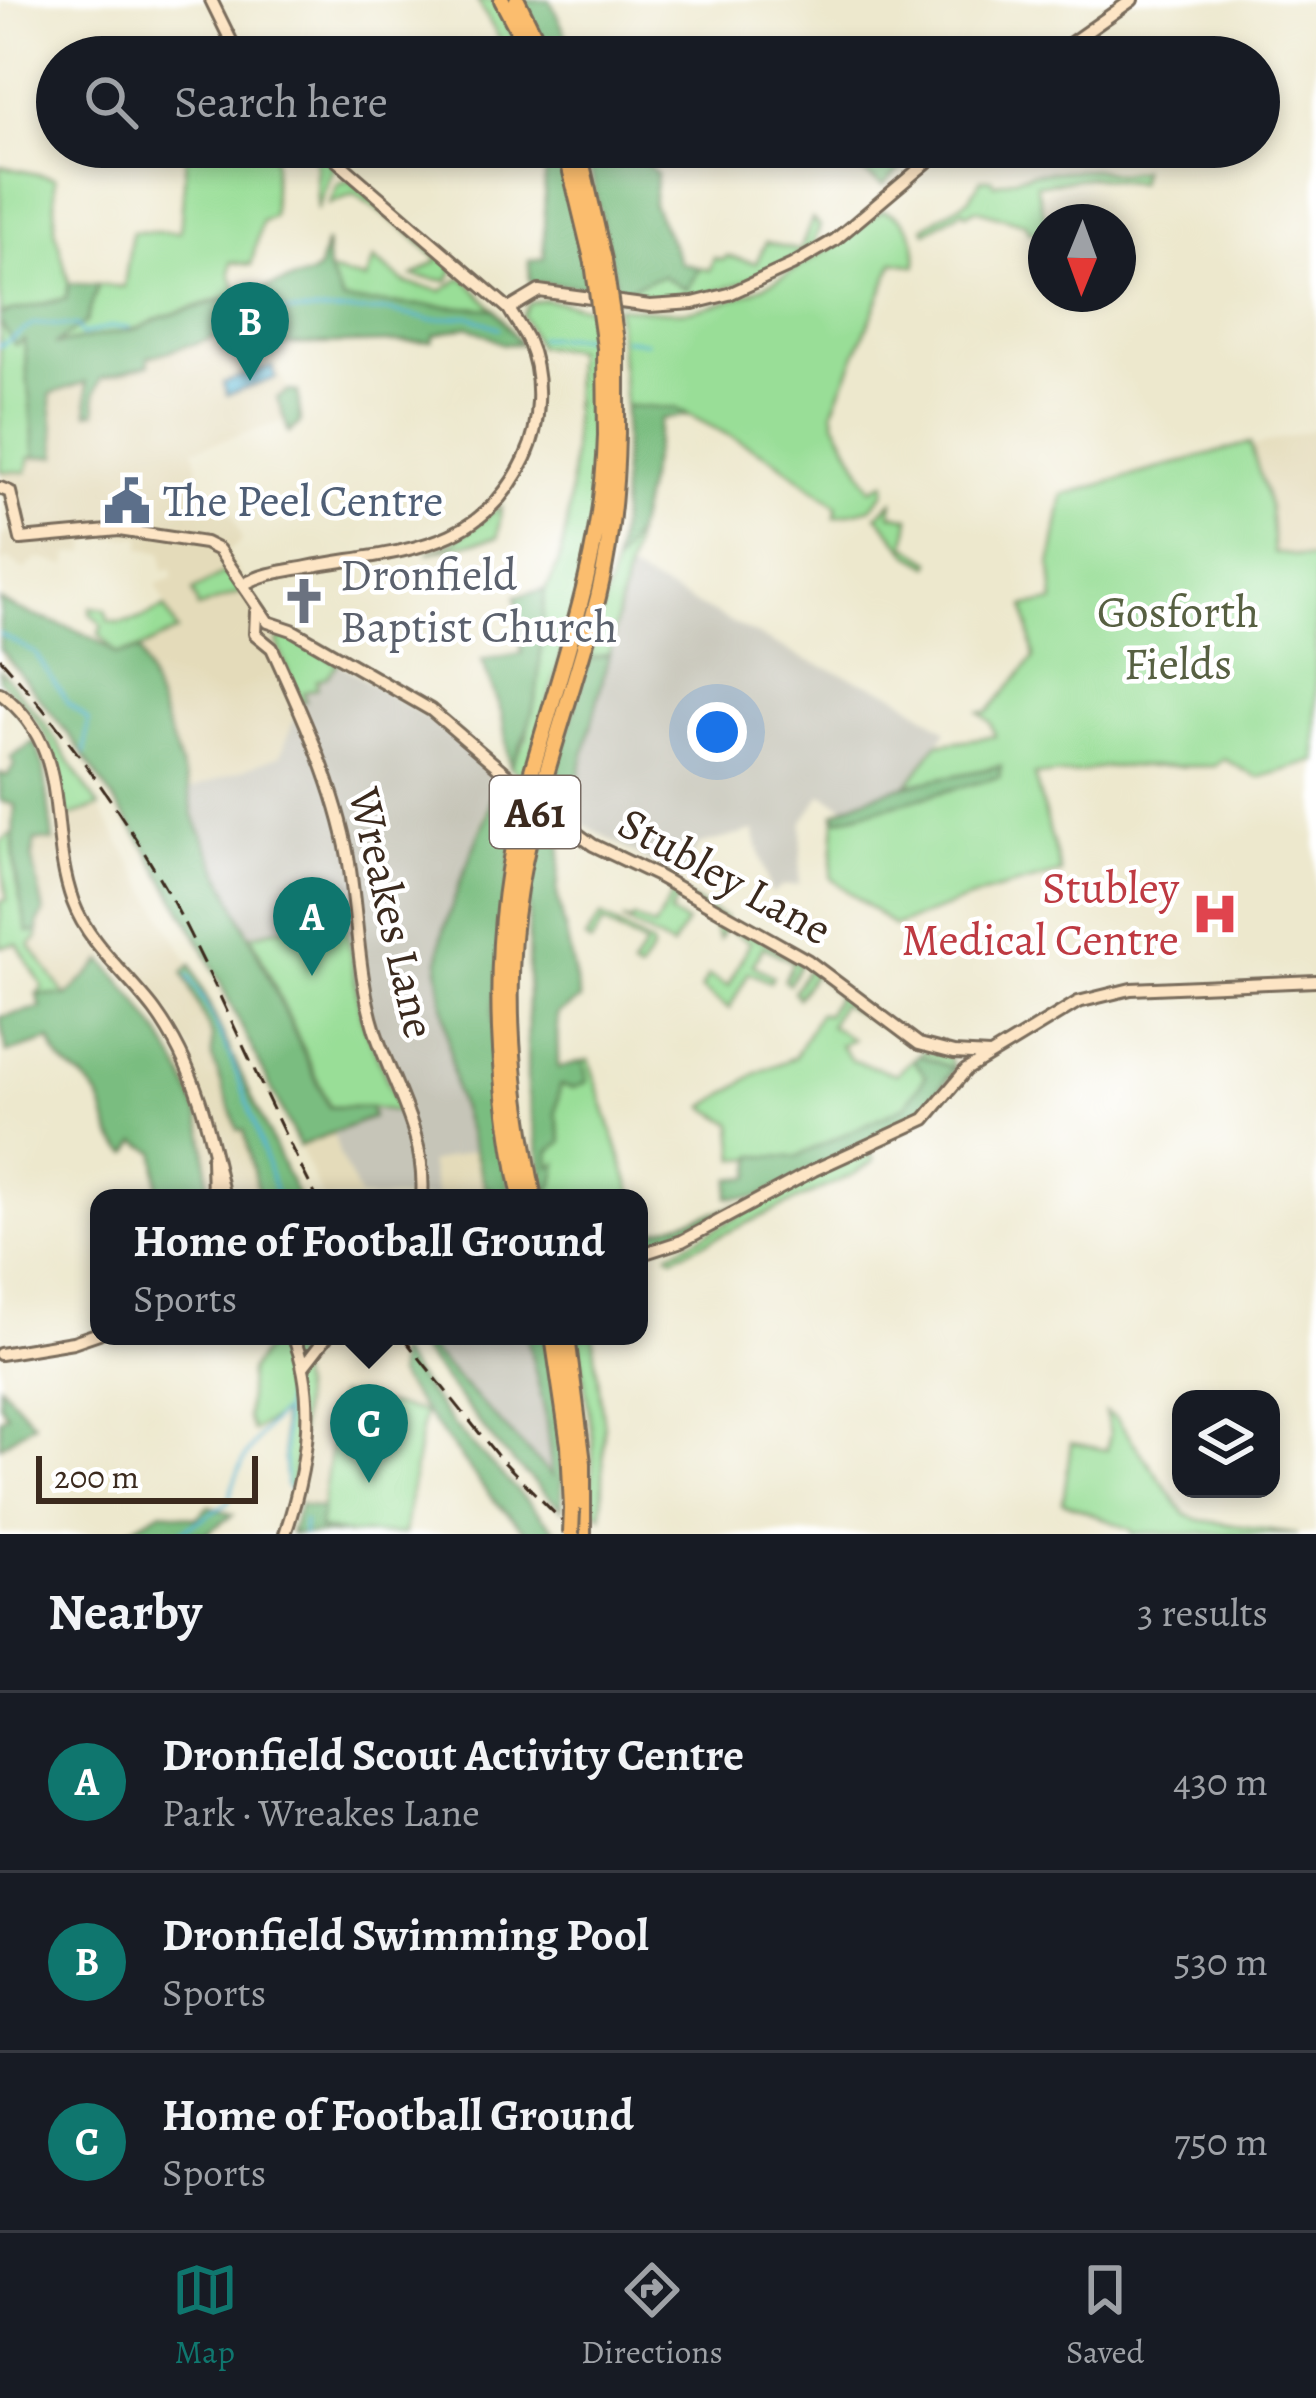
<!DOCTYPE html>
<html lang="en">
<head>
<meta charset="utf-8">
<style>
  :root { --surface:#171b24; --page:#20242c; --text:#f1f3f6; --muted:#9ea1a6; --line:#363941; --accent:#0f766e }
  body { margin:0; font-family:Alegreya,serif; background:var(--page); color:var(--text) }
  .controls { position:absolute; right:36px; bottom:36px; display:grid; overflow:hidden; border-radius:24px; box-shadow:0 6px 18px #0003 }
  .controls button { width:108px; height:108px; display:grid; place-items:center; padding:0; border:0; border-bottom:3px solid var(--line); background:var(--surface); color:var(--text); font:60px sans-serif }
  .compass { position:absolute; left:1028px; top:204px; width:108px; height:108px; border-radius:50%; background:var(--surface); box-shadow:0 6px 18px #0003; rotate:181deg }
  .scale { position:absolute; left:36px; bottom:30px; width:222px; box-sizing:border-box; padding-left:12px; border:6px solid #3b2a1e; border-top:0; font-size:33px; line-height:42px; white-space:nowrap; color:#3b2a1e; -webkit-text-stroke:9px #fff; paint-order:stroke }
  .you { position:absolute; left:717px; top:732px; width:42px; height:42px; margin:-30px; border:9px solid #fff; border-radius:50%; background:#1a73e8; box-shadow:0 0 0 18px #1a73e833 }
  .badge { display:grid; place-items:center; width:78px; height:78px; border-radius:50%; background:var(--accent); color:#fff; font-size:39px; font-weight:700 }
  .pin { position:absolute; translate:-50% -99px; filter:drop-shadow(0 3px 6px #0008) }
  .pin::after { content:''; position:absolute; top:63px; width:42px; height:36px; background:inherit; clip-path:polygon(0 0,100% 0,50% 100%) }
  .popup { position:absolute; left:90px; top:1189px; width:558px; height:156px; box-sizing:border-box; display:grid; place-content:center; border-radius:24px; background:var(--surface); filter:drop-shadow(0 3px 9px #0005); font-size:39px; white-space:nowrap; color:var(--muted) }
  .popup b { font-size:45px; color:var(--text) }
  .popup::after { content:''; position:absolute; left:50%; top:100%; margin-left:-24px; border:24px solid transparent; border-top-color:var(--surface) }
  .list { margin:0; padding:0; list-style:none }
  h2 { display:flex; justify-content:space-between; align-items:center; height:156px; margin:0; padding:0 48px; font-size:51px }
  h2 small { font-size:39px; font-weight:400; color:var(--muted) }
  .list li { display:grid; grid-template-columns:78px 1fr auto; gap:36px; align-items:center; box-sizing:border-box; height:180px; padding:0 48px; border-top:3px solid var(--line) }
  .list b { display:block; font-size:45px; white-space:nowrap }
  .list p { margin:0; font-size:39px; white-space:nowrap; color:var(--muted) }
  .list em { font-size:39px; font-style:normal; color:var(--muted) }
  .icon { flex:none; width:66px; height:66px; fill:none; stroke:currentColor; stroke-width:2; stroke-linecap:round; stroke-linejoin:round }
  .map { position:relative; flex:none; width:1316px; height:1534px; overflow:hidden }
  .search { position:absolute; background:var(--surface); box-shadow:0 6px 18px #0003; left:36px; right:36px; top:36px; height:132px; display:flex; align-items:center; gap:30px; box-sizing:border-box; padding:0 42px; border-radius:66px; color:var(--muted); font-size:45px }
  .sheet { height:696px; background:var(--surface) }
  nav { display:flex; justify-content:space-around; align-items:center; box-sizing:border-box; height:168px; border-top:3px solid var(--line); background:var(--surface); font-size:33px; color:var(--muted) }
  nav a { display:grid; justify-items:center; gap:6px }
  nav .on { color:var(--accent) }
  .map>svg:first-child { display:block }
</style>
</head>
<body>
<div class="map">
<svg width="1316" height="1534" viewBox="0 0 1316 1534">
  <rect width="100%" height="100%" fill="#fff"/>
  <filter id="ink" filterUnits="userSpaceOnUse"><feTurbulence type="fractalNoise" baseFrequency=".00833" numOctaves="2"/><feDisplacementMap in="SourceGraphic" scale="24" xChannelSelector="R" yChannelSelector="G"/><feConvolveMatrix kernelMatrix="1 2 1 2 8 2 1 2 1" color-interpolation-filters="sRGB"/></filter>
  <filter id="wash" filterUnits="userSpaceOnUse"><feTurbulence type="fractalNoise" baseFrequency=".004" numOctaves="4" result="noise"/><feDisplacementMap in="SourceGraphic" scale="48" xChannelSelector="R" yChannelSelector="G"/><feGaussianBlur stdDeviation="2.7" result="paint"/><feColorMatrix in="noise" values="0 0 0 0 0 0 0 0 0 0 0 0 0 0 0 0 0 1.4 0 .05"/><feComposite in="paint" operator="in"/></filter>
  <g filter="url(#wash)">
    <rect width="100%" height="100%" fill="#ede8cd"/>
    <path fill="#e4dbba" d="M265 322 288 394 277 398 285 421 194 449 206 503 227 499 242 541 226 553 256 598 299 703 282 755 189 790 140 651 179 632 156 584 173 578 172 569 163 571 162 552 141 549V537L88 538 87 553 69 554 67 566 39 558 24 571 8 558 0 564V537L13 531 7 496 0 493V471L26 472 30 457 57 456 49 394 149 364 147 357Z
      M1316 429V559L1274 553 1270 508 1251 447Z
      M99 807 191 965 184 973 212 1037V1057L228 1108 244 1130 259 1198H210L204 1135 178 1067 196 1060 154 989 142 985 114 951 67 997 30 944 38 938V922L44 913 32 857 35 839 66 840 64 818Z
      M333 1133 340 1156 360 1198H323L299 1146Z
      M475 1150 493 1198H437L429 1163Z
      M382 1337 396 1351 397 1376 424 1412 404 1534H349L322 1509 300 1504 292 1491 303 1410 299 1367 324 1343 342 1359 362 1360Z"/>
    <path fill="#c6c5b8" d="M628 570 804 659 897 695 947 731 906 787 845 807 822 794 803 821 799 885 783 886 771 894 754 831 699 845 679 879 569 816Z
      M338 663 433 721 500 777 494 785 442 936 438 968 455 1090 475 1150 429 1163 437 1198H360L340 1156 333 1133 372 1117 371 1107 400 1111 361 1017 345 914 251 935 223 884 193 815 189 790 281 755 303 693 328 676Z
      M416 1336H527L545 1413 553 1478Z"/>
    <path fill="#99de97" stroke="#6a845a" stroke-width="3" d="M477 0H494L525 57H510Z
      M187 147H270L274 154 273 217 262 221 251 265 231 262 230 274 240 297 234 295 162 317 139 328 51 346 86 322 98 285 124 287 132 232H180Z
      M307 147H316L334 167 317 210 316 162Z
      M926 153 912 167 905 165 883 185 844 160Z
      M0 166 55 178V229L69 283 66 298 0 314Z
      M1095 169 1119 174 1141 170 1138 183 1091 177 1036 185 1046 220 1051 222H1046V228L1030 233 1026 224 976 209 966 214 963 210 926 232 924 227 969 199 981 179H993L994 184 1032 173Z
      M350 180 451 263 454 269 448 281 413 276 438 260 406 230 354 194 329 204 338 184Z
      M882 210C909 217 918 239 916 266L894 262 833 410 835 421 871 489 885 482V492L871 508 835 517 837 506 773 458 675 408 625 406 616 307C640 308 668 314 692 310 758 300 830 250 882 210Z
      M812 219 820 226 812 248C746 287 695 304 618 299V292L662 275 687 289 700 268 710 270 714 258 723 260 727 256 756 263 766 242 800 251Z
      M374 259 406 283 442 291 461 278 466 280 494 309 343 301 328 271 366 280Z
      M544 300 590 307C598 377 603 450 593 519 580 607 549 694 525 779L510 767 527 737 545 590C579 546 572 409 574 350L538 347 522 315 529 303Z
      M0 322 24 339 35 457H30L27 472 0 471Z
      M1250 443 1270 508 1274 553 1316 559V761L1258 778 1224 759 1215 766 1104 767 1074 774 1034 775 1061 873 986 893 894 926 831 878 835 820 999 777 1000 766 906 787 937 744 995 736 991 723 979 712H988L1034 658 1025 606 1054 602 1051 565 1063 495Z
      M893 501 891 514 910 518 906 545 932 561 930 566 909 554 877 515Z
      M501 506 498 537 427 553 454 542Z
      M636 532 609 654 589 659 614 566Z
      M227 571 244 591 198 608 193 591Z
      M91 607 105 609 109 621C129 626 147 616 165 607L177 631 140 649 116 654 99 634 102 625 90 613Z
      M286 633 338 663 328 676 316 681 318 688 303 693 306 701 299 703 277 641Z
      M0 670 44 722 99 807 64 818C59 748 49 730 0 680Z
      M12 834 16 881 28 932H38V938L30 945 67 997 37 994 43 987 17 944 0 947V901L7 900C5 880 0 863 0 841Z
      M675 890 725 918 727 926 719 939 714 928 718 919 678 898 670 914 686 923 672 947 622 920 631 922 634 918 654 928Z
      M344 914 361 1017 400 1112 371 1107H330L251 935Z
      M601 916 651 945 652 951 639 972 632 968 645 946 603 923 591 943 585 939Z
      M741 928 801 963 789 984 784 981 793 962 763 947 753 965 773 976 770 982 749 972 729 1009 701 989 708 976 728 986 750 942 732 932Z
      M808 968H813L882 1025 841 1004 830 1025 852 1039 840 1045 851 1060 896 1074 913 1059 926 1076 905 1106 796 1157 736 1159 733 1124 705 1107 757 1073 795 1057 819 1013 826 1015 838 995 814 973 798 998 794 991Z
      M923 1051 948 1057 956 1070 924 1113 902 1123 928 1103 952 1068 918 1055Z
      M589 1060 634 1198H563L549 1191 554 1184 549 1152 562 1142 556 1113 560 1085 586 1082 583 1061Z
      M871 1152 874 1161 854 1174 673 1257 668 1254 813 1177Z
      M269 1336H284C311 1391 300 1433 292 1491L286 1485 281 1414 253 1431 247 1418 249 1371 271 1341Z
      M336 1336H382L362 1360 355 1359 337 1342Z
      M578 1336H593L604 1427 602 1516 592 1508 593 1442Z
      M338 1395 424 1412 404 1534H349L319 1529Z
      M1105 1412 1116 1418 1186 1515 1200 1520 1297 1534H1133L1132 1530 1063 1502 1071 1443 1107 1450 1110 1433Z"/>
    <path fill="#7abd80" stroke="#5a744f" stroke-width="3" d="M522 0H550L576 57H551Z
      M545 147H558L588 287 530 282 529 261 544 258Z
      M585 147H628L657 174 653 205 681 263 700 268 687 289 662 276 618 292Z
      M326 242 328 271 343 301 494 309 520 344H503L468 326 434 335 432 341 272 345 265 323 148 357 149 365 101 378 95 393 96 412 88 413 86 382 50 394 57 456 35 457 24 340 15 345 0 322V314L66 299 69 283 98 285 86 322 54 345 139 328 160 318 310 275 319 269Z
      M289 391 298 392 300 423 289 433 277 398Z
      M625 406 675 408 689 415 661 419 636 532 614 566 621 513Z
      M545 590C538 658 546 704 510 767L502 715 482 660 522 653 516 596Z
      M0 600C37 623 87 625 116 655L140 651 189 790 193 815 329 1107H371L373 1117 299 1146 204 949 146 848 73 740 0 649Z
      M609 654 569 816 548 799 589 659Z
      M35 741 44 768 53 841 35 840 32 857 44 913 38 922V932H28C17 889 10 850 15 805L0 801V773L7 776 15 765 11 758Z
      M1001 766 999 777 835 820V813C883 784 948 778 1001 766Z
      M500 777 519 795 493 1012 497 1120 511 1198H493L490 1188 486 1189 455 1090 438 968 442 936 459 885 487 814 494 785Z
      M542 817 562 833 557 893 580 1000 557 1014 558 1068 583 1061 587 1082 574 1088 560 1085 556 1113 562 1142 549 1152 550 1167 558 1163 554 1184 547 1194 527 1090 529 886Z
      M103 960C147 1011 187 1065 203 1132 208 1153 205 1176 210 1198H158L156 1152 137 1142 129 1154C99 1133 113 1113 93 1089 74 1067 59 1070 51 1040L7 1053 0 1017 41 1008 37 994 67 996Z
      M191 965 298 1198H259L244 1130H238L212 1057V1036L183 972Z
      M918 1055 953 1068 928 1103 902 1123 756 1198 728 1197 731 1179 751 1177 754 1156 796 1157 905 1106 926 1076 913 1059Z
      M738 1205 663 1244 639 1250V1235Z
      M409 1336H416L552 1476 545 1413 527 1336H546L562 1437V1509L501 1450Z
      M396 1351 453 1425 559 1534H528L491 1497 397 1376Z
      M0 1385 34 1423 0 1446V1419L7 1414 0 1403Z
      M300 1504 322 1509 319 1529 349 1534H290Z
      M209 1506 233 1515 205 1534H122L162 1511 196 1518Z"/>
    <path fill="#55b5d3" stroke="#487078" stroke-width="3" d="M272 366 276 378 227 395 223 383Z"/>
    <g fill="none" stroke-linecap="round" stroke-linejoin="round">
      <path stroke="#55b5d3" stroke-width="3" d="M277 312 390 311 431 320 468 316 499 328
        M538 338 597 337
        M624 339 646 342
        M0 346 34 324 77 326 81 335 109 327H129
        M0 634 35 653 68 703 88 720 85 753
        M188 975C231 1041 255 1123 277 1198
        M287 1379C280 1415 285 1449 286 1485L291 1490
        M177 1534 228 1503C237 1466 253 1440 280 1413
        M303 1534 304 1521"/>
    </g>
  </g>
  <g filter="url(#ink)">
    <g fill="none" stroke-linecap="round" stroke-linejoin="round">
      <defs>
        <path id="secondary" d="M211 0 239 57
          M1051 57 1132 0
          M509 309 539 291 650 306 693 303 729 294 792 265 835 240 945 147
          M0 488 10 492 21 539 119 530 205 543 219 550 268 622 292 630 431 710 513 780
          M245 584C263 573 286 571 307 567 397 550 480 554 525 458 541 425 543 375 528 341 523 330 515 320 509 309L321 147
          M256 612 255 634 272 648C302 714 335 785 348 857 358 915 357 974 375 1031 394 1088 427 1136 422 1198
          M0 693C75 750 45 824 73 902 89 945 128 975 155 1011 196 1067 210 1131 224 1198
          M564 824 593 845 656 875 807 960 919 1044 954 1053 989 1055
          M212 1158 213 1198
          M639 1255 682 1241 814 1170 925 1119 966 1070 1078 1002 1131 989 1316 981
          M0 1354 73 1342 99 1333
          M303 1367 327 1336
          M285 1534C306 1472 319 1399 293 1336"/>
        <path id="highway" d="M502 0 532 57
          M517 0 545 57
          M565 147 593 263
          M578 147 604 260
          M521 1198C494 1066 489 931 524 799 557 678 603 562 606 435
          M534 1198C513 1097 502 992 519 889 536 789 573 695 598 597 611 544 616 488 617 433
          M553 1336 569 1445 572 1509
          M567 1336 583 1463V1534"/>
      </defs>
      <use href="#secondary" stroke="#796c5b" stroke-width="16"/>
      <use href="#highway" stroke="#796c5b" stroke-width="20"/>
      <use href="#secondary" stroke="#fde5c5" stroke-width="10"/>
      <use href="#highway" stroke="#fbbd6e" stroke-width="14"/>
      <path stroke="#3b2a1e" stroke-width="3" stroke-dasharray="18 9" stroke-linecap="butt" d="M0 658C69 736 131 823 180 915 228 1008 268 1105 317 1198
        M402 1336 496 1454 575 1534"/>
      <defs>
        <path id="secondary-bridge" d="M513 780 564 824"/>
        <path id="highway-bridge" d="M604 260 617 348V433
          M593 263 605 348 606 435
          M571 1534 572 1509"/>
      </defs>
      <use href="#secondary-bridge" stroke="#796c5b" stroke-width="16" stroke-linecap="butt"/>
      <use href="#highway-bridge" stroke="#796c5b" stroke-width="20" stroke-linecap="butt"/>
      <use href="#secondary-bridge" stroke="#fde5c5" stroke-width="10"/>
      <use href="#highway-bridge" stroke="#fbbd6e" stroke-width="14"/>
    </g>
  </g>
  <defs>
    <symbol id="civic-bare" viewBox="-9 -9 18 18"><path d="M-.6-6.5H3V-4.5H.6V-3L4-1V1h2V6H-6V1h2V-1L-.6-3ZM-1.2 2.5V6h2.4V2.5Z" fill="#5c6f8a" stroke="#fff" stroke-width="2.5" paint-order="stroke"/></symbol>
    <symbol id="church-bare" viewBox="-9 -9 18 18"><path d="M-1.2-6h2.4v3.5h3.3v2.4h-3.3V6h-2.4V-.1h-3.3v-2.4h3.3Z" fill="#6b7280" stroke="#fff" stroke-width="2.5" paint-order="stroke"/></symbol>
    <symbol id="hospital-bare" viewBox="-9 -9 18 18"><path d="M-5-5h3v3.5h4V-5h3V5h-3V1.5h-4V5h-3Z" fill="#e0444e" stroke="#fff" stroke-width="2.5" paint-order="stroke"/></symbol>
  </defs>
  <g fill-rule="evenodd">
    <use href="#civic-bare" x="94" y="468" width="66" height="66"/>
    <use href="#church-bare" x="271" y="568" width="66" height="66"/>
    <use href="#hospital-bare" x="1182" y="881" width="66" height="66"/>
  </g>
  <g text-anchor="middle" dominant-baseline="central" stroke-width="9" stroke-linejoin="round" paint-order="stroke">
    <rect fill="#fff" stroke="#766a62" stroke-width="3" x="490" y="776" width="90" height="72" rx="9"/>
    <g font-size="42" font-weight="bold" fill="#3b2a1e">
      <text x="535" y="812">A61</text>
    </g>
    <g font-size="45" fill="#4e5e75" stroke="#fff" text-anchor="start">
      <text x="163" y="501">The Peel Centre</text>
    </g>
    <g font-size="45" fill="#5b616d" stroke="#fff" text-anchor="start">
      <text x="340" y="575">Dronfield<tspan x="340" dy="52">Baptist Church</tspan></text>
    </g>
    <g font-size="45" fill="#576042" stroke="#fff">
      <text x="1178" y="612">Gosforth<tspan x="1178" dy="52">Fields</tspan></text>
    </g>
    <g font-size="45" fill="#3b2a1e" stroke="#fff">
      <text transform="translate(725 876) rotate(29)">Stubley Lane</text>
      <text transform="translate(392 913) rotate(77)">Wreakes Lane</text>
    </g>
    <g font-size="45" fill="#be3a42" stroke="#fff" text-anchor="end">
      <text x="1179" y="888">Stubley<tspan x="1179" dy="52">Medical Centre</tspan></text>
    </g>
  </g>
</svg>
<div class="controls">
<button><svg class="icon" aria-label="layers" viewBox="0 0 24 24"><path d="M12 4l9 5-9 5-9-5zM3 14l9 5 9-5"/></svg></button>
</div>
<svg class="compass" viewBox="-18 -18 36 36"><path d="M0-13l5 13h-10z" fill="#e53935"/><path d="M0 13l5-13h-10z" fill="#9ea1a6"/></svg>
<div class="scale">200 m</div>
<div class="you"></div>
<div class="pin badge" style="left:312px;top:976px">A</div>
<div class="pin badge" style="left:250px;top:381px">B</div>
<div class="pin badge" style="left:369px;top:1483px">C</div>
<div class="popup"><b>Home of Football Ground</b>Sports</div>
<div class="search"><svg class="icon" aria-label="search" viewBox="0 0 24 24"><circle cx="10" cy="10" r="6"/><path d="M15 15l6 6"/></svg>Search here</div>
</div>
<section class="sheet">
<h2>Nearby<small>3 results</small></h2>
<ul class="list">
<li><span class="badge">A</span><div><b>Dronfield Scout Activity Centre</b><p>Park · Wreakes Lane</p></div><em>430 m</em></li>
<li><span class="badge">B</span><div><b>Dronfield Swimming Pool</b><p>Sports</p></div><em>530 m</em></li>
<li><span class="badge">C</span><div><b>Home of Football Ground</b><p>Sports</p></div><em>750 m</em></li>
</ul>
</section>
<nav>
<a class="on"><svg class="icon" aria-label="map" viewBox="0 0 24 24"><path d="M3 6l6-2 6 2 6-2v14l-6 2-6-2-6 2zM9 4v14M15 6v14"/></svg>Map</a>
<a><svg class="icon" aria-label="directions" viewBox="0 0 24 24"><path d="M12 3l9 9-9 9-9-9zM9 14v-3h6M13 9l2 2-2 2"/></svg>Directions</a>
<a><svg class="icon" aria-label="saved" viewBox="0 0 24 24"><path d="M7 4h10v16l-5-4-5 4z"/></svg>Saved</a>
</nav>
</body>
</html>
